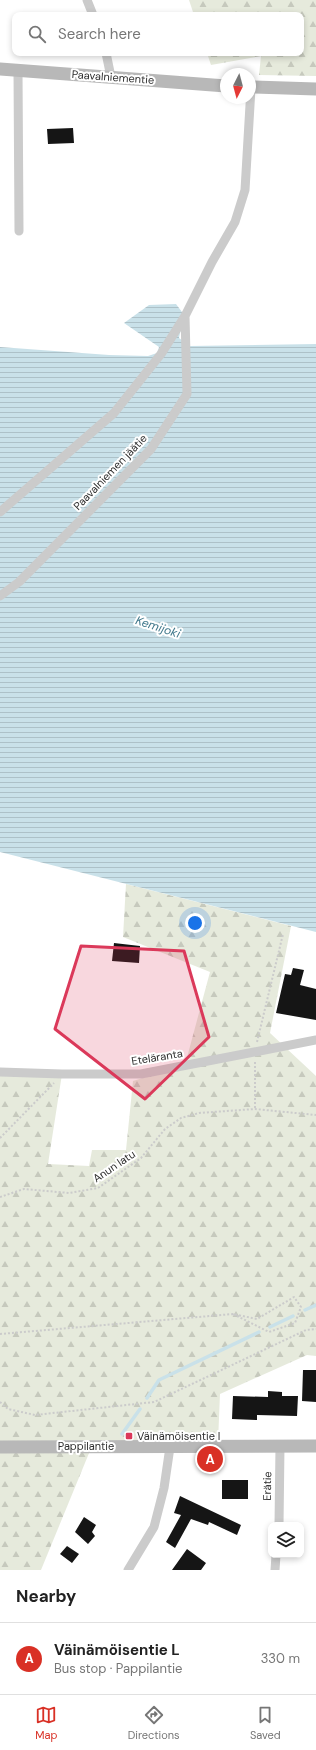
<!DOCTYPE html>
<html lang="en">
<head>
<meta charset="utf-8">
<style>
  :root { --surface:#fff; --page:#f6f6f6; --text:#222; --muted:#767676; --line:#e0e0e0; --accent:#d93025 }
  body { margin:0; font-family:"DM Sans",sans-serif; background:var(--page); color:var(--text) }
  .controls { position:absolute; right:12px; bottom:12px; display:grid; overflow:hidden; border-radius:8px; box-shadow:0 2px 6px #0003 }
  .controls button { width:36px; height:36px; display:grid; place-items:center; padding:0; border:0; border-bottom:1px solid var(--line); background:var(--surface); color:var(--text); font:20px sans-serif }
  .compass { position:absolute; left:220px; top:68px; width:36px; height:36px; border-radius:50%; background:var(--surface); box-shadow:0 2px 6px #0003; rotate:186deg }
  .you { position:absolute; left:195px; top:923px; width:14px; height:14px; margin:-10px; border:3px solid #fff; border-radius:50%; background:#1a73e8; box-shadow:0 0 0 6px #1a73e833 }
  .badge { display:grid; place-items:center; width:26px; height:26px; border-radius:50%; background:var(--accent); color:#fff; font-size:13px; font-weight:700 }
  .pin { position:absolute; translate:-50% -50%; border:2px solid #fff; box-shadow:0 1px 4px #0006 }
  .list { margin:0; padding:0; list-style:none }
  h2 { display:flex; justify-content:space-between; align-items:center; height:52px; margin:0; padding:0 16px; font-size:17px }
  h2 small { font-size:13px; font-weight:400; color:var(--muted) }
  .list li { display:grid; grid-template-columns:26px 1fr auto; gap:12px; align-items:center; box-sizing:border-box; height:72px; padding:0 16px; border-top:1px solid var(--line) }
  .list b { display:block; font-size:15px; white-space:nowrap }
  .list p { margin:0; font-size:13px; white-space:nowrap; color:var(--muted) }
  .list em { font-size:13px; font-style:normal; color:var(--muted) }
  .icon { flex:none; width:22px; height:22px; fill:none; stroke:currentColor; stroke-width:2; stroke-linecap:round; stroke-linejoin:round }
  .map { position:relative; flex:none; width:316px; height:1570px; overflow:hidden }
  .search { position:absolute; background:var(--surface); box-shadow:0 2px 6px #0003; left:12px; right:12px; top:12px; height:44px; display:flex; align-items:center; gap:10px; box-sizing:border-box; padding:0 14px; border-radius:8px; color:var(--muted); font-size:15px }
  .sheet { height:124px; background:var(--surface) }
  nav { display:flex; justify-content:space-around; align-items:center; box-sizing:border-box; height:56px; border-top:1px solid var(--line); background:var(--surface); font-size:11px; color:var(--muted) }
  nav a { display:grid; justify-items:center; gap:2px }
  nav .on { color:var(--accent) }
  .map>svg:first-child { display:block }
</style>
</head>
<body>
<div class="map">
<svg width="316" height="1570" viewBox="0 0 316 1570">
  <defs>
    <pattern id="forest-firs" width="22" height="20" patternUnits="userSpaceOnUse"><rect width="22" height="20" fill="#e6eadc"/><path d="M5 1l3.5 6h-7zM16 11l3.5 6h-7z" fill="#c6c9bd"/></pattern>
    <pattern id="water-rules" width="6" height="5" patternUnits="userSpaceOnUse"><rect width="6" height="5" fill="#c9e1e9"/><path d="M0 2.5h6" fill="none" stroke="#adc1c8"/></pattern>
  </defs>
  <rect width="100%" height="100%" fill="#fff"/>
  <path fill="url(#forest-firs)" d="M189 0H316V76L259 75 261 56 211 65 207 53H301V15H194Z
    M126 884 291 926 270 1033 316 1076V1356L307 1355 220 1394 218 1442 94 1441 41 1570H0V1072L62 1074 48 1164 89 1166 92 1150H126L133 1081 185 1065 210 972 123 937Z"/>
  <path fill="url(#water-rules)" d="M176 304 185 316 182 323 179 338 190 346 316 344V932L0 852V347L109 355 148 356 157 353 159 347 124 323 149 305Z"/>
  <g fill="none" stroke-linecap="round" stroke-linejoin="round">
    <path stroke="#c9e1e9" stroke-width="3.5" d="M305 1310 316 1305
      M270 1327 293 1316
      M147 1398 159 1380 259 1332
      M122 1434 140 1409"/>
  </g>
  <path fill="#151515" d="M73 128 74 143 48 144 47 129Z
    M114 943 140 946 139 963 112 961Z
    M293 968 304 970 300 985 316 989V1020L276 1013 285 974 291 975Z
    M303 1370H316V1402L302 1401Z
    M268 1391 282 1392V1396H298L297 1416 257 1415V1420L232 1419 233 1396 268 1397Z
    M222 1480H248V1499H222Z
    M180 1496 241 1525 237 1535 209 1522 208 1525 191 1519 175 1548 166 1542 181 1515 174 1513Z
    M84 1517 96 1525 92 1532 95 1536 88 1544 75 1532Z
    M67 1546 79 1554 72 1563 60 1554Z
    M187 1549 206 1563 201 1570H172Z"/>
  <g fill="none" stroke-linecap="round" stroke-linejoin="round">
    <path stroke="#cbcbcb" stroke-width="2" stroke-dasharray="2 2" stroke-linecap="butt" d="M257 1042 283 934
      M255 1062V1109
      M0 1138 54 1083
      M0 1197 24 1189 69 1193 98 1188 141 1158 165 1129 181 1118 199 1113 255 1109 316 1115
      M0 1334 233 1314 257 1319 294 1297 301 1307 295 1323 269 1332 233 1314
      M0 1402 8 1409 35 1415 154 1402 306 1330 316 1329"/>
    <path stroke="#cbcbcb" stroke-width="9" d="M87 0 93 15
      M106 53 111 77
      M18 71 19 231
      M0 512 114 413 161 354 185 316 212 262 235 222 245 190 251 88
      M0 596 19 582 151 449 187 394 185 316
      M0 1072 62 1074H141L316 1040
      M279 1525 280 1446
      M128 1570 154 1527 164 1488 170 1447
      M275 1570 276 1555"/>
    <path stroke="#b8b8b8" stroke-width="13" d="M0 69 226 86
      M250 87 316 89
      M0 1447 316 1446"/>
  </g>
  <path fill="#db395a" fill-opacity="0.2" stroke="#db395a" stroke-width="3" stroke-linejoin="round" d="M81 946 184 951 209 1037 145 1099 55 1029Z"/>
  <rect fill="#db395a" stroke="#fff" stroke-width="1.5" x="125" y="1432" width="8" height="8" rx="2"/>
  <g text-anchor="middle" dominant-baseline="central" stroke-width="4" stroke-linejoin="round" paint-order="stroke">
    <g font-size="11" fill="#2e2e2e" stroke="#fff">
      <text transform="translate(113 77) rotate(4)">Paavalniementie</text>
      <text transform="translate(110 472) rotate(-46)">Paavalniemen jäätie</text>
      <text transform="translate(157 1057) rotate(-9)">Eteläranta</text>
      <text transform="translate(114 1166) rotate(-34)">Anun latu</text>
      <text x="86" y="1446">Pappilantie</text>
      <text transform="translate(267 1486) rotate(-89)">Erätie</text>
    </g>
    <g font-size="11" fill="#2e2e2e" stroke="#fff" text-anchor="start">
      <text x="137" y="1436">Väinämöisentie I</text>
    </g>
    <g font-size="12" font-style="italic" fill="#40788b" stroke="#fff">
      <text transform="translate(158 627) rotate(18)">Kemijoki</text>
    </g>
  </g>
</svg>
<div class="controls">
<button><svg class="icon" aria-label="layers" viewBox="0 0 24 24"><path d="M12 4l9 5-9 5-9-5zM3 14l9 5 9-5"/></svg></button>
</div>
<svg class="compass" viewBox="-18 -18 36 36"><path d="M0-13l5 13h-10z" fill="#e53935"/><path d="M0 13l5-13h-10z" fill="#767676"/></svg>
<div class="you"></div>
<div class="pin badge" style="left:210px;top:1459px">A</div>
<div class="search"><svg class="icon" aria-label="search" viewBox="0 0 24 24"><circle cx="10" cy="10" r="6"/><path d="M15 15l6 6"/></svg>Search here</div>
</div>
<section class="sheet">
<h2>Nearby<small></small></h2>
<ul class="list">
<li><span class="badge">A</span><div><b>Väinämöisentie L</b><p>Bus stop · Pappilantie</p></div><em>330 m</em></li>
</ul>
</section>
<nav>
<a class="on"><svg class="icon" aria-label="map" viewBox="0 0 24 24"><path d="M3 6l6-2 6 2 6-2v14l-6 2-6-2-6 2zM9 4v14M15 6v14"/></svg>Map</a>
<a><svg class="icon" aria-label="directions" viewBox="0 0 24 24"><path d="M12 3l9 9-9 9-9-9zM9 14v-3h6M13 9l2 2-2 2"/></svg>Directions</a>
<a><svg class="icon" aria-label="saved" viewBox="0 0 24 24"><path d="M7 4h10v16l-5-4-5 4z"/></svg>Saved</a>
</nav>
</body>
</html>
